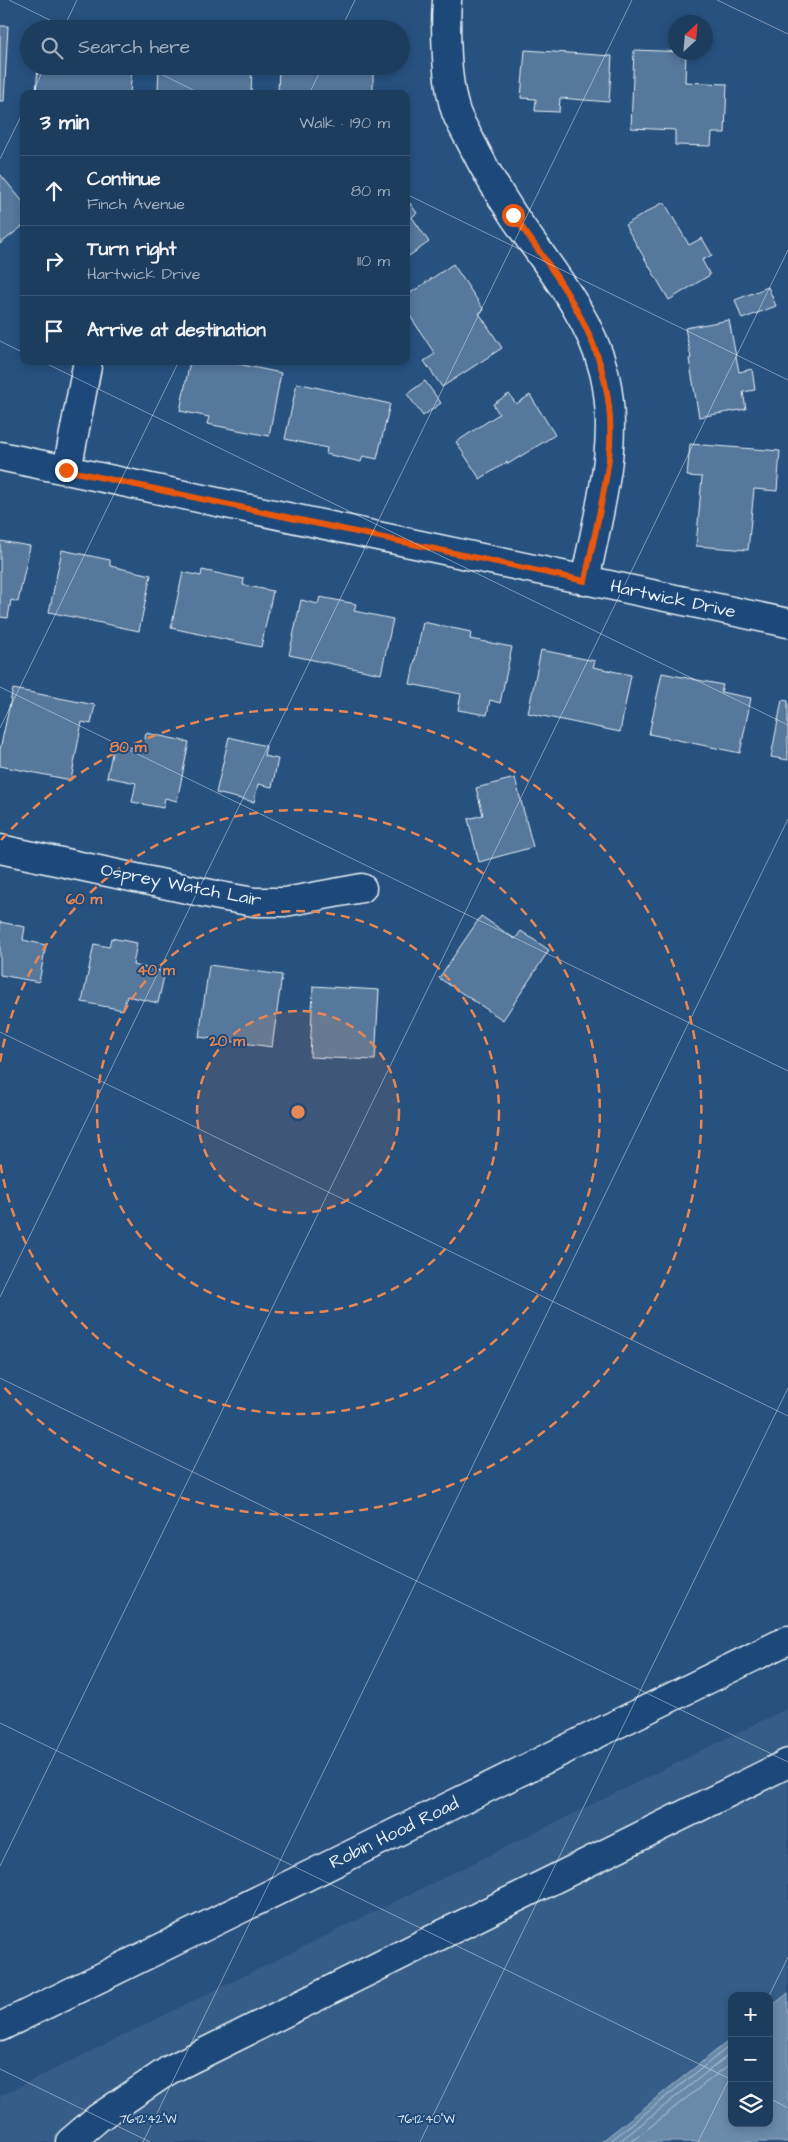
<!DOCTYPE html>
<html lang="en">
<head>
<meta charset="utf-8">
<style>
  :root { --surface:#1d3d5f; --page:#2a4868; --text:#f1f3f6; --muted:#a0aebd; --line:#3b5674 }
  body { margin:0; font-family:"Architects Daughter",sans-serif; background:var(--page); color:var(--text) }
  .controls { position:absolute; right:15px; bottom:15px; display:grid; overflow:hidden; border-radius:10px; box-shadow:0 2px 8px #0003 }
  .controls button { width:45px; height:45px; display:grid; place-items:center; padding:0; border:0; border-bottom:1px solid var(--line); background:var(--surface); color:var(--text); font:25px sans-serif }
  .compass { position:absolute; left:668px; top:15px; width:45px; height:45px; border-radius:50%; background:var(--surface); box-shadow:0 2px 8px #0003; rotate:26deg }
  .stop { position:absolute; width:15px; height:15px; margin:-11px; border:4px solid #ea580c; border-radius:50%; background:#fff }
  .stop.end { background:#ea580c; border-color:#fff; box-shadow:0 1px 5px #0008 }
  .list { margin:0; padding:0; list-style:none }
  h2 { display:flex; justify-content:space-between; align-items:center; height:65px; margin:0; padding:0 20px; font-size:21px }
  h2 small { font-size:16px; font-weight:400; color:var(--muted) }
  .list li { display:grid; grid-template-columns:32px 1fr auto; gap:15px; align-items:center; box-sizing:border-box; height:70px; padding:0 20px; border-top:1px solid var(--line) }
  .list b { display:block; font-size:19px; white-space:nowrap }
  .list p { margin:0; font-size:16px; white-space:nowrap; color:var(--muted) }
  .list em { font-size:16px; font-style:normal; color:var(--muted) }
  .icon { flex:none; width:28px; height:28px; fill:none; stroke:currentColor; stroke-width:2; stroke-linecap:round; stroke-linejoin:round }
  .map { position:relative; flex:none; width:788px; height:2142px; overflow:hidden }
  .search { position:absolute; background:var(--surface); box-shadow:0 2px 8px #0003; left:20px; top:20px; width:390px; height:55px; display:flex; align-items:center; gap:12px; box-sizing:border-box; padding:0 18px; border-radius:28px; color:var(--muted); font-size:19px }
  .panel { position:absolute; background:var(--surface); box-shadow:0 2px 8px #0003; left:20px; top:90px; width:390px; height:275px; border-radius:10px }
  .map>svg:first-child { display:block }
</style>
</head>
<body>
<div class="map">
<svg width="788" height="2142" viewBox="0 0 788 2142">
  <rect width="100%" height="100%" fill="#27517f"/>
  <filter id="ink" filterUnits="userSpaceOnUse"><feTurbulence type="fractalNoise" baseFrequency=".02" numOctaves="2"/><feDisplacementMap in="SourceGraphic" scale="10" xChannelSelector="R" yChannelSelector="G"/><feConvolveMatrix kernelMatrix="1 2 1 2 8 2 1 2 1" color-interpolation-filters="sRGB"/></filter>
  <g filter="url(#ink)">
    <path fill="#355d88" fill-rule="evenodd" d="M788 1708V2142H0V2096ZM732 1996H769V2123H732Z"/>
    <path fill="#6b8aaa" stroke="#9db3c9" d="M788 1993V2142H601L732 2038V2123H769V2008Z"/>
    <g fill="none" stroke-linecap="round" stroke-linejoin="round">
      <path stroke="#b6c8d9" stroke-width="1" d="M609 2142 732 2044
        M619 2142 732 2052
        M631 2142 732 2062"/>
    </g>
    <path fill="#57789d" stroke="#e8f1f8" d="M41 23 93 26 92 29H40Z
      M0 26H8L4 101H0Z
      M525 50 612 56 609 102 560 98 559 112 535 111 536 99 521 98Z
      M634 50 686 52 685 82 727 84 725 133H712L711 146 675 145V130L631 128Z
      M38 66H132L130 94H36Z
      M159 66H252L251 94 158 90Z
      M279 66H373V94H278Z
      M0 174 24 203V225L0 244Z
      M406 198 417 213 412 217 429 242 406 258Z
      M664 202 689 245 702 238 712 255 702 260 710 275 669 300 625 225Z
      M453 264 484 310 479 313 502 348 442 387 424 361 435 354 406 310V296Z
      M768 287 776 306 742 319 735 300Z
      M729 320 739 372 752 369 755 390 743 392 746 409 699 417 689 359 691 358 685 328Z
      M190 361H224L281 373 269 436 207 424 209 417 180 411Z
      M425 381 441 403 423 416 407 394Z
      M297 383 390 404 377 459 363 456 361 462 326 454 327 448 285 439Z
      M509 394 516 404 530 395 555 435 508 464 507 462 480 479 456 442 499 414 493 404Z
      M690 444 780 451 777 491 754 489 748 550 696 546 702 477 687 476Z
      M0 541 30 546 18 602 11 600 8 618 0 617Z
      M62 550 110 560V566L151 575 139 631 49 612Z
      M202 570 244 579 243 585 273 591 261 647 171 628 183 572 201 576Z
      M320 597 356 604 354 611 393 619 381 674 289 655 301 600 318 604Z
      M423 622 471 632 470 639 512 647 500 703 490 700 487 715 458 710 461 694 410 684Z
      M541 650 595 661 593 667 631 675 620 732 528 713Z
      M662 673 723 685 721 692 751 698 740 753 649 734Z
      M13 689 95 705 91 724 82 722 71 780 0 766V750Z
      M782 700 788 701V760L771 757Z
      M146 733 189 742 177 801 165 798 163 808 132 802 136 783 107 777 114 744 143 750Z
      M229 737 266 746 264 756 278 759 272 787 258 784 254 802 216 793Z
      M515 778 533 847 479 862 468 819 483 815 476 788Z
      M481 916 515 939 521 931 549 950 503 1020 439 978Z
      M0 922 25 927 23 940 46 945 39 982 0 975Z
      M111 938 137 943 133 965 165 972 158 1003 127 996 123 1010 82 1002 94 944 109 947Z
      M209 965 282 975 272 1047 199 1037Z
      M313 986 379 990 375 1060 310 1057Z"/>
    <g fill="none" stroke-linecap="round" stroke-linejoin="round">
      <defs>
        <path id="minor" d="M447 0C445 30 446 80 455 109 458 120 465 130 470 140 483 166 497 191 513 215 546 264 589 313 604 372 621 441 598 513 585 581
          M0 456 788 623
          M67 470 88 361
          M0 849 220 896 254 902H285L362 888
          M0 2027 788 1640
          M70 2142 98 2118 169 2070 788 1763"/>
      </defs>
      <use href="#minor" stroke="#e8f1f8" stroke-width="31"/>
      <use href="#minor" stroke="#1f4a7a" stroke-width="28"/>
    </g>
  </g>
  <g fill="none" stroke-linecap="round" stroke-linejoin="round" filter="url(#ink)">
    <path stroke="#ea580c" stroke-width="6" d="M66 470 585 581C593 540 604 499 609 458 620 358 568 291 513 215"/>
  </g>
  <path fill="none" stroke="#e8f1f8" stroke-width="1" stroke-opacity="0.45" d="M9 0 68 29M717 0 788 34M63 29 77 0M341 29 355 0M145 66 201 94M32 94 45 66M309 94 323 66M0 159 24 110M406 194 788 380M0 341 24 353M41 361 788 725M0 687 788 1071M0 728 179 361M0 1032 788 1416M0 1297 632 0M0 1378 788 1762M0 1723 732 2080M0 1866 788 250M769 1996 788 1957M0 2069 150 2142M769 2098 788 2108M143 2142 788 819M420 2142 788 1388M698 2142 732 2073"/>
  <circle cx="298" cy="1112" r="101" fill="#e88753" fill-opacity=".12"/>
  <g fill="none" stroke="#e88753" stroke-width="2.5" stroke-dasharray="9 6">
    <circle cx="298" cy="1112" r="101"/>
    <circle cx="298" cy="1112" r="201"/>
    <path d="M0 1062A302 302 0 1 1 0 1162"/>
    <path d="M1 840A403 403 0 1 1 1 1384"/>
  </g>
  <g text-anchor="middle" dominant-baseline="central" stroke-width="4" stroke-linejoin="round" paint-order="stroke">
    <g font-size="18" fill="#e8f1f8" stroke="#1f4a7a">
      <text transform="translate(673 599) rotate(12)">Hartwick Drive</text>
      <text transform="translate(181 885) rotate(11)">Osprey Watch Lair</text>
      <text transform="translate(394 1833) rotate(-26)">Robin Hood Road</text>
    </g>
  </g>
  <g font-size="12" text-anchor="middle" fill="#e8f1f8" stroke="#1f4a7a" stroke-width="4" stroke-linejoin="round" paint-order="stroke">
    <text x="148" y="2123">76°12'42"W</text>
    <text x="426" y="2123">76°12'40"W</text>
  </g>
  <circle cx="298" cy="1112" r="8" fill="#e88753" stroke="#1f4a7a" stroke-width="2.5"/>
  <g font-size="15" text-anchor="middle" font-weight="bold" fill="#e88753" stroke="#1f4a7a" stroke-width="4" stroke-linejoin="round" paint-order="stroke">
    <text x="128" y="752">80 m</text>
    <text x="84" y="904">60 m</text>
    <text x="156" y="975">40 m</text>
    <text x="227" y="1046">20 m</text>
  </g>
</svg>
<div class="controls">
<button>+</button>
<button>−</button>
<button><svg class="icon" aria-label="layers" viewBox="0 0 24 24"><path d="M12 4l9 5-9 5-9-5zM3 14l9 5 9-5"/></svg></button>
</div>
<svg class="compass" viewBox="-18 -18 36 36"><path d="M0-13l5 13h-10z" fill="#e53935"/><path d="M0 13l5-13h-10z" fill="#a0aebd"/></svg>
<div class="stop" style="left:513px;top:215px"></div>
<div class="stop end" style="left:66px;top:470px"></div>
<div class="search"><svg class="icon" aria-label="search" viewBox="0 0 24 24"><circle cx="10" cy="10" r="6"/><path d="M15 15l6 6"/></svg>Search here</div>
<section class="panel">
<h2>3 min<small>Walk · 190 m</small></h2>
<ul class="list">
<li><svg class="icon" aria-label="ahead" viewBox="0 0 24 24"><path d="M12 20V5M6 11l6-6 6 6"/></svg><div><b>Continue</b><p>Finch Avenue</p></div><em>80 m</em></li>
<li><svg class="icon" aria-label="right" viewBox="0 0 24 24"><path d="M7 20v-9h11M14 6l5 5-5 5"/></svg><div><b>Turn right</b><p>Hartwick Drive</p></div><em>110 m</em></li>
<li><svg class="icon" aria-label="arrive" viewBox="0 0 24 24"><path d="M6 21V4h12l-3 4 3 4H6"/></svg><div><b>Arrive at destination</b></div></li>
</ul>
</section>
</div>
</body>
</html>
